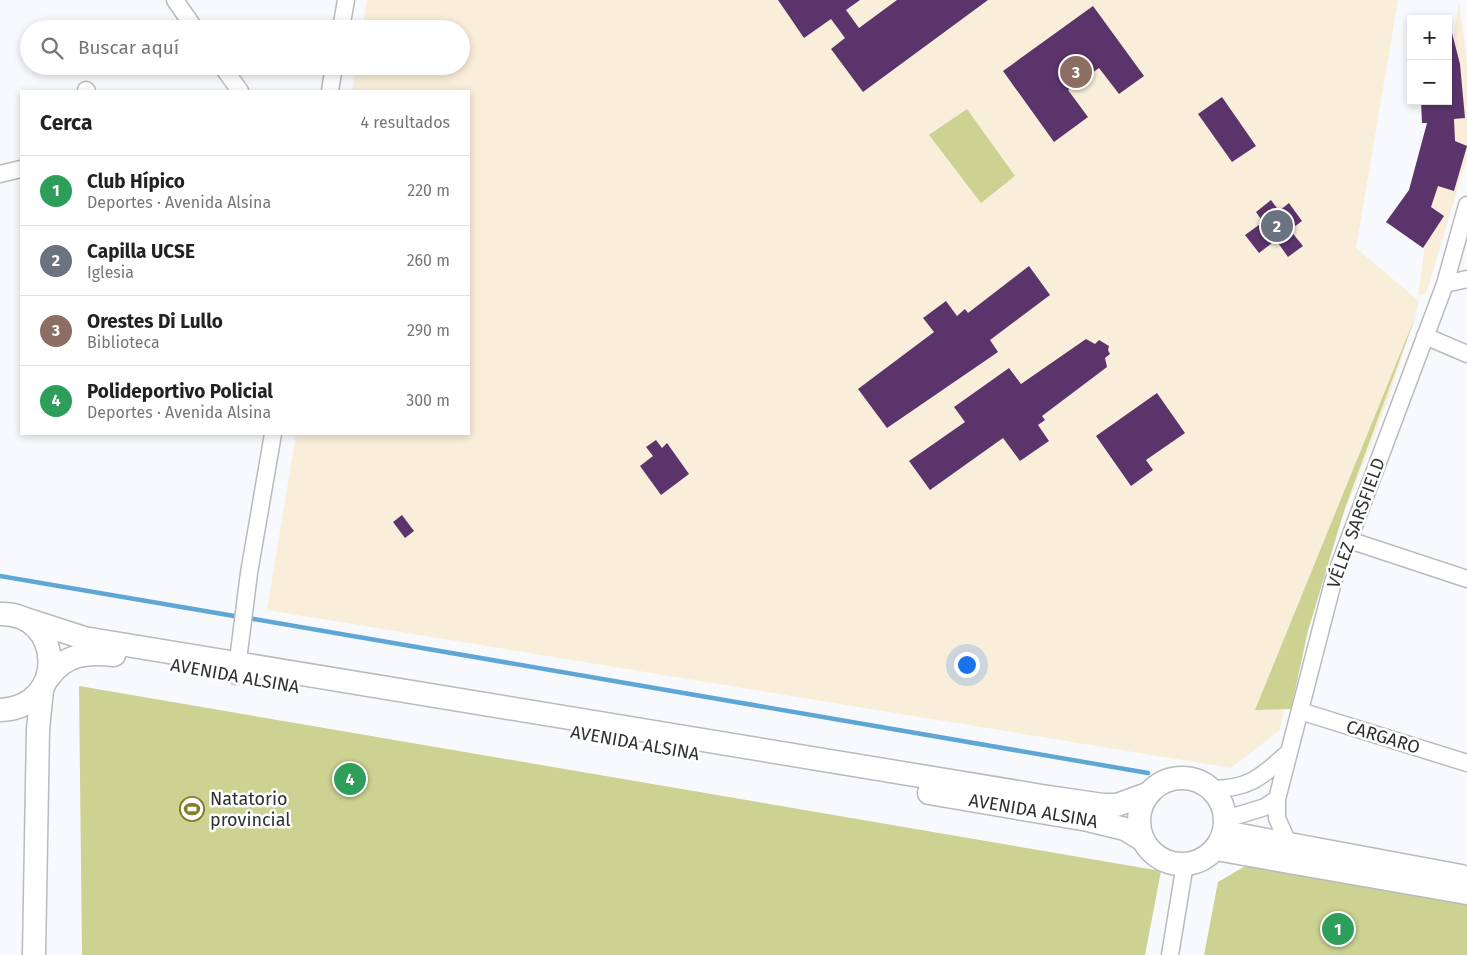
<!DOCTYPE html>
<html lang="es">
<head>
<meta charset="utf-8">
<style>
  :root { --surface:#fff; --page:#f2f2f2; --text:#222; --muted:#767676; --line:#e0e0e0; --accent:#7c8029 }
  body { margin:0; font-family:"Fira Sans",sans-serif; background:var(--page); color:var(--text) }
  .controls { position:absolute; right:15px; top:15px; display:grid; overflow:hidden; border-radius:0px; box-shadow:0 2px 8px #0003 }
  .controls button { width:45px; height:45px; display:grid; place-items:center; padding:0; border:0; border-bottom:1px solid var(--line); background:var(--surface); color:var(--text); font:25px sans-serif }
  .you { position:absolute; left:966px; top:664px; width:18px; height:18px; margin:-12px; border:4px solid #fff; border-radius:50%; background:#1a73e8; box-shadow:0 0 0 8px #1a73e833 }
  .badge { display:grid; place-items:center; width:32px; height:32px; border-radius:50%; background:var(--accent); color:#fff; font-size:16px; font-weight:700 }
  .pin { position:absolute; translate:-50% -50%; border:2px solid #fff; box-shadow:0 1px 5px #0006 }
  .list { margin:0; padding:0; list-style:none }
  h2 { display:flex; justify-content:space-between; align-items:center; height:65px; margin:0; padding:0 20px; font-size:21px }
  h2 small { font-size:16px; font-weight:400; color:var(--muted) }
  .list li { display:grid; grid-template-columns:32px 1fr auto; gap:15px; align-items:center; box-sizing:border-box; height:70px; padding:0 20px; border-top:1px solid var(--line) }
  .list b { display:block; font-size:19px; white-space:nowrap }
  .list p { margin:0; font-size:16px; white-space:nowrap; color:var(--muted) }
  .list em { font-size:16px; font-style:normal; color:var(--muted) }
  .icon { flex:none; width:28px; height:28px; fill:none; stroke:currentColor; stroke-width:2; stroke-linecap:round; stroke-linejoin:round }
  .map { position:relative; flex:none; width:1467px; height:955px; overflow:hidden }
  .search { position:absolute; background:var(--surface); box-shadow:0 2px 8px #0003; left:20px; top:20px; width:450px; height:55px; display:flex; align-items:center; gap:12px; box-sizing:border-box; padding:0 18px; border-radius:28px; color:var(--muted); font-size:19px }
  .panel { position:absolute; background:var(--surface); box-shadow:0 2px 8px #0003; left:20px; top:90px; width:450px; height:345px; border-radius:0px }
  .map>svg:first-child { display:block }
</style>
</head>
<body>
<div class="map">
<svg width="1467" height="955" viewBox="0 0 1467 955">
  <rect width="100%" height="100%" fill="#f7f9fc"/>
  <path fill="#f9eed9" d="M367 0H1398L1356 248 1419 301 1390 395 1355 486 1323 563 1290 676 1280 730 1231 768 267 610 296 434H469V91H352L356 66H461V29H362Z
    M1459 1 1467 61V158L1426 294 1418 296 1445 101H1448V80Z"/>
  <path fill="#ccd292" d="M967 109 1015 176 981 203 929 135Z
    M1418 310 1345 508 1308 631 1291 709 1255 710Z
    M79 686 1161 871 1145 955H82Z
    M1254 861 1467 904V955H1204L1218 882Z"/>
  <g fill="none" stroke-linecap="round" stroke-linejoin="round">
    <path stroke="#5da6d5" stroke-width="4.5" d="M0 576 240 617
      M248 618 1148 773"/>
  </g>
  <path fill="#5c346c" d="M778 0H860L846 10 859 28 897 0H988L863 92 831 49 845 38 831 19 804 38Z
    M1093 6 1144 76 1119 94 1099 68 1068 90 1088 117 1054 142 1003 71Z
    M1452 33 1460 64 1465 118 1454 119 1455 141 1467 146 1454 191 1438 186 1431 207 1444 216 1423 248 1386 222 1409 190 1427 123H1422L1421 101H1448V34Z
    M1222 97 1256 146 1232 162 1198 114Z
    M1271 200 1279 211 1289 203 1302 221 1290 230 1303 246 1288 257 1276 240 1259 253 1245 235 1263 222 1256 212Z
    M1029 266 1050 295 990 340 998 352 887 428 858 389 934 332 923 318 946 301 957 316 965 309 968 313Z
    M1086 339 1095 344 1099 340 1109 346 1108 350 1110 354 1105 358 1107 367 1042 416 1045 420 1038 425 1049 441 1020 461 1003 438 930 490 909 461 965 422 954 407 1009 368 1021 384Z
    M1157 393 1185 433 1146 460 1153 470 1131 486 1096 436Z
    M656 440 662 448 667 443 689 474 661 495 640 466 653 456 646 447Z
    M402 515 414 531 405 538 393 522Z"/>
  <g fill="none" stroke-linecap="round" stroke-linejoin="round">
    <defs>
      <path id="street" d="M175 0 195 29
        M341 29 346 0
        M222 66 240 91
        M86 90 87 91
        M330 91 334 66
        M0 174 21 169
        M1445 284 1467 279
        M1425 336 1467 354
        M1349 540 1467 579
        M236 676 249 573 273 434
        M1300 711 1467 763
        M1211 789C1250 789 1261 777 1289 752
        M1226 819 1265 807 1277 799
        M1289 845 1277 818V799L1333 582 1445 284 1467 205
        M1170 955 1185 864"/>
      <g id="secondary">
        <path d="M0 614C64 612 68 708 0 710"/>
        <path d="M25 619 84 638 1042 796 1103 805H1117L1147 794"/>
        <path d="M49 677C65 654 88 652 114 655"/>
        <circle cx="1182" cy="821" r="43"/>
        <path id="s1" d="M929 793 1088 820 1125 829 1143 840"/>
        <path d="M1224 832 1461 876"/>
        <path d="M1216 849 1467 893"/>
        <path d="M34 955 38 729 42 690"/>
      </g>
    </defs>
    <use href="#street" stroke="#b8babd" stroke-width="19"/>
    <use href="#secondary" stroke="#b8babd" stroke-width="25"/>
    <use href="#street" stroke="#fff" stroke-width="16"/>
    <use href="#secondary" stroke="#fff" stroke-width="22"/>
  </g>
  <defs>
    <symbol id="stadium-ring" viewBox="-11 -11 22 22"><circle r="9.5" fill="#fff" stroke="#7c8029" stroke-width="1.5"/><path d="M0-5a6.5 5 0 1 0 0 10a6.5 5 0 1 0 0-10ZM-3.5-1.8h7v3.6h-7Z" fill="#7c8029"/></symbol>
  </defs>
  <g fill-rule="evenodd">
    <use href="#stadium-ring" x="178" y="795" width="28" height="28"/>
  </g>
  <g text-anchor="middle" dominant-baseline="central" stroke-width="5" stroke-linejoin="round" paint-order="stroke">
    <g font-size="18" fill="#2f3031" stroke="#fff">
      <text transform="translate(1356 523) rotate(-70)">VÉLEZ SARSFIELD</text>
      <text transform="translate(235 676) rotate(10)">AVENIDA ALSINA</text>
      <text transform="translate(1383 737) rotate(17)">CARGARO</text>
      <text transform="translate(635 743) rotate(10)">AVENIDA ALSINA</text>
      <text stroke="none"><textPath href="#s1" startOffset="106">AVENIDA ALSINA</textPath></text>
    </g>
    <g font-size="18" fill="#2f3031" stroke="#fff" text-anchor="start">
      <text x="210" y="799">Natatorio<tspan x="210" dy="21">provincial</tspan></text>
    </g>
  </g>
</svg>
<div class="controls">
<button>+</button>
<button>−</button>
</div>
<div class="you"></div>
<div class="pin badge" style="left:1338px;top:929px;background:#2e9e5b">1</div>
<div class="pin badge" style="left:1277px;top:226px;background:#6b7280">2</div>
<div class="pin badge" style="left:1076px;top:72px;background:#8d6e63">3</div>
<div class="pin badge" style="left:350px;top:779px;background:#2e9e5b">4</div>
<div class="search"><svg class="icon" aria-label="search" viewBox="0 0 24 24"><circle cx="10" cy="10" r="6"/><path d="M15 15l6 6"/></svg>Buscar aquí</div>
<section class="panel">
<h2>Cerca<small>4 resultados</small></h2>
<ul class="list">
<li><span class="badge" style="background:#2e9e5b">1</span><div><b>Club Hípico</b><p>Deportes · Avenida Alsina</p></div><em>220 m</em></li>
<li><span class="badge" style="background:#6b7280">2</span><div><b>Capilla UCSE</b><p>Iglesia</p></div><em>260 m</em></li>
<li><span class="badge" style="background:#8d6e63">3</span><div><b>Orestes Di Lullo</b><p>Biblioteca</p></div><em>290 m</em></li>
<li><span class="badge" style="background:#2e9e5b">4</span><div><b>Polideportivo Policial</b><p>Deportes · Avenida Alsina</p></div><em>300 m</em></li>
</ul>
</section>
</div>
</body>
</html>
